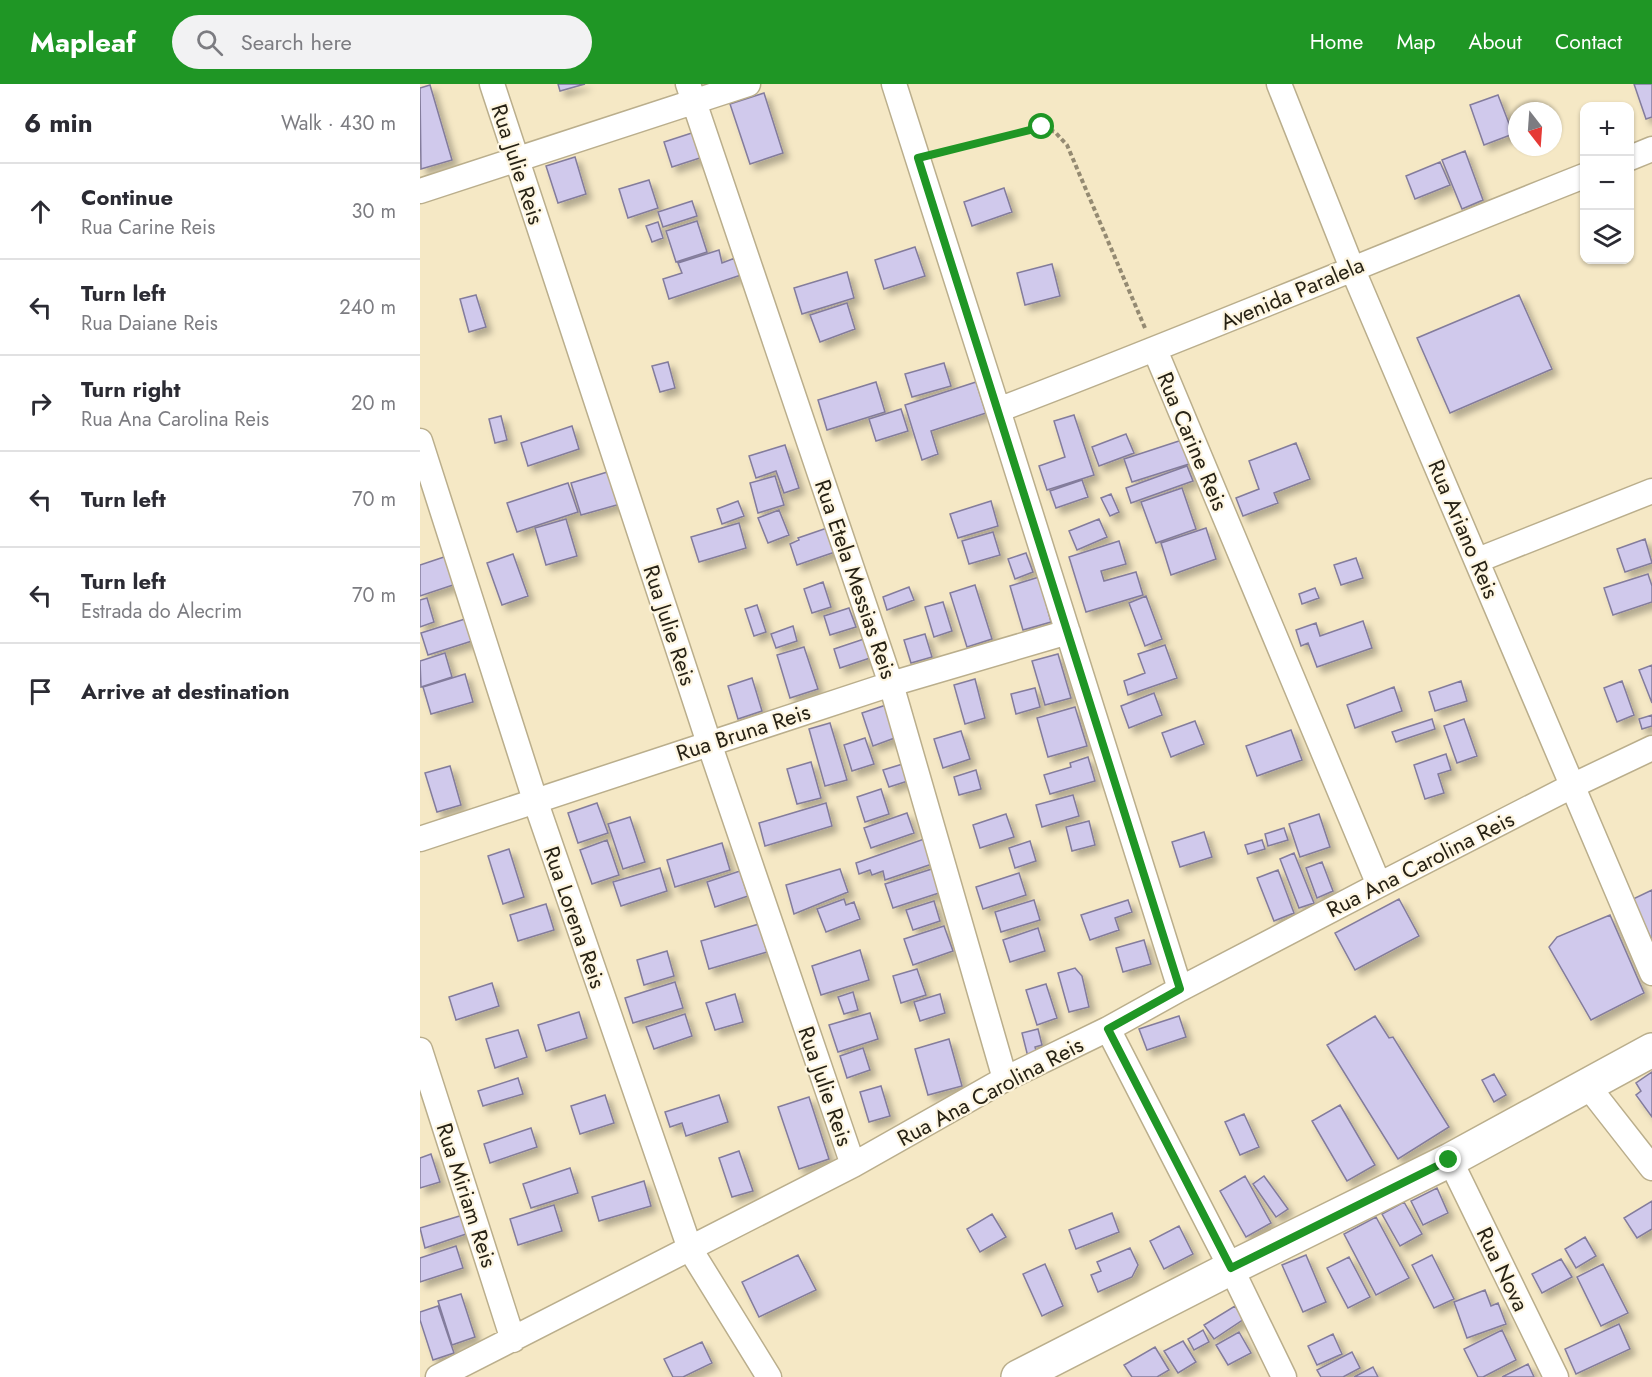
<!DOCTYPE html>
<html lang="en">
<head>
<meta charset="utf-8">
<style>
  :root { --surface:#fff; --page:#f2f2f3; --text:#2b2b33; --muted:#7c7c81; --line:#e1e1e2; --accent:#1f9625 }
  body { margin:0; font-family:Jost,sans-serif; background:var(--page); color:var(--text) }
  .controls { position:absolute; right:18px; top:18px; display:grid; overflow:hidden; border-radius:12px; box-shadow:0 2px 4px #0004 }
  .controls button { width:54px; height:54px; display:grid; place-items:center; padding:0; border:0; border-bottom:2px solid var(--line); background:var(--surface); color:var(--text); font:30px sans-serif }
  .compass { position:absolute; left:1088px; top:18px; width:54px; height:54px; border-radius:50%; background:var(--surface); box-shadow:0 2px 4px #0004; rotate:163deg }
  .stop { position:absolute; width:18px; height:18px; margin:-14px; border:4px solid #1f9625; border-radius:50%; background:#fff }
  .stop.end { background:#1f9625; border-color:#fff; box-shadow:0 2px 6px #0008 }
  .list { margin:0; padding:0; list-style:none }
  h2 { display:flex; justify-content:space-between; align-items:center; height:78px; margin:0; padding:0 24px; font-size:26px }
  h2 small { font-size:20px; font-weight:400; color:var(--muted) }
  .list li { display:grid; grid-template-columns:39px 1fr auto; gap:18px; align-items:center; box-sizing:border-box; height:96px; padding:0 24px; border-top:2px solid var(--line) }
  .list b { display:block; font-size:22px; white-space:nowrap }
  .list p { margin:0; font-size:20px; white-space:nowrap; color:var(--muted) }
  .list em { font-size:20px; font-style:normal; color:var(--muted) }
  .icon { flex:none; width:33px; height:33px; fill:none; stroke:currentColor; stroke-width:2; stroke-linecap:round; stroke-linejoin:round }
  .map { position:relative; flex:none; width:1232px; height:1293px; overflow:hidden }
  header { display:flex; align-items:center; gap:36px; box-sizing:border-box; height:84px; padding:0 30px; background:var(--accent); color:#fff }
  header strong { font-size:28px }
  nav { display:flex; gap:33px; margin-inline-start:auto; font-size:21px }
  .search { width:420px; height:54px; background:var(--page); display:flex; align-items:center; gap:15px; box-sizing:border-box; padding:0 21px; border-radius:33px; color:var(--muted); font-size:22px }
  main { display:flex }
  aside { flex:1; background:var(--surface) }
  .map>svg:first-child { display:block }
</style>
</head>
<body>
<header>
<strong>Mapleaf</strong>
<div class="search"><svg class="icon" aria-label="search" viewBox="0 0 24 24"><circle cx="10" cy="10" r="6"/><path d="M15 15l6 6"/></svg>Search here</div>
<nav><a>Home</a><a>Map</a><a>About</a><a>Contact</a></nav>
</header>
<main>
<aside>
<h2>6 min<small>Walk · 430 m</small></h2>
<ul class="list">
<li><svg class="icon" aria-label="ahead" viewBox="0 0 24 24"><path d="M12 20V5M6 11l6-6 6 6"/></svg><div><b>Continue</b><p>Rua Carine Reis</p></div><em>30 m</em></li>
<li><svg class="icon" aria-label="left" viewBox="0 0 24 24"><path d="M17 20v-9H6M10 6l-5 5 5 5"/></svg><div><b>Turn left</b><p>Rua Daiane Reis</p></div><em>240 m</em></li>
<li><svg class="icon" aria-label="right" viewBox="0 0 24 24"><path d="M7 20v-9h11M14 6l5 5-5 5"/></svg><div><b>Turn right</b><p>Rua Ana Carolina Reis</p></div><em>20 m</em></li>
<li><svg class="icon" aria-label="left" viewBox="0 0 24 24"><path d="M17 20v-9H6M10 6l-5 5 5 5"/></svg><div><b>Turn left</b></div><em>70 m</em></li>
<li><svg class="icon" aria-label="left" viewBox="0 0 24 24"><path d="M17 20v-9H6M10 6l-5 5 5 5"/></svg><div><b>Turn left</b><p>Estrada do Alecrim</p></div><em>70 m</em></li>
<li><svg class="icon" aria-label="arrive" viewBox="0 0 24 24"><path d="M6 21V4h12l-3 4 3 4H6"/></svg><div><b>Arrive at destination</b></div></li>
</ul>
</aside>
<div class="map">
<svg width="1232" height="1293" viewBox="0 0 1232 1293">
  <defs>
    <filter id="shadow"><feDropShadow dx="5.5" dy="5.5" stdDeviation="3" flood-color="#0004"/></filter>
  </defs>
  <rect width="100%" height="100%" fill="#f5e8c5"/>
  <path fill="#d0c9ec" stroke="#837c9c" stroke-width="1.5" filter="url(#shadow)" d="M138 0H165L140 7Z
    M1214 0H1232V33L1226 35Z
    M10 1 32 76 1 85 0 4Z
    M344 9 363 69 330 80 310 20Z
    M1078 11 1093 50 1064 61 1050 21Z
    M278 47 286 72 252 83 244 58Z
    M1045 67 1063 116 1042 125 1022 76Z
    M155 73 166 110 138 119 126 82Z
    M1020 78 1030 101 995 115 986 92Z
    M229 96 238 124 208 134 199 105Z
    M584 104 592 128 552 142 544 118Z
    M272 117 277 132 243 143 238 128Z
    M277 137 287 168 256 178 246 147Z
    M238 138 243 154 232 158 226 142Z
    M495 163 505 192 464 205 455 176Z
    M299 166 302 179 315 174 321 191 249 215 243 195 262 189 258 179Z
    M632 180 640 212 605 221 597 189Z
    M427 188 434 214 382 230 374 204Z
    M56 211 66 243 49 248 40 215Z
    M1099 211 1132 285 1030 329 997 254Z
    M427 219 435 245 400 258 390 231Z
    M248 278 255 304 240 308 232 282Z
    M524 279 531 302 492 313 485 290Z
    M456 298 465 328 407 346 398 316Z
    M556 298 566 329 511 347 518 370 502 376 485 321Z
    M481 325 488 347 456 357 449 335Z
    M654 331 674 391 627 406 619 382 645 373 634 337Z
    M81 332 87 356 75 359 69 335Z
    M152 342 159 365 108 382 101 359Z
    M706 350 714 369 679 382 672 363Z
    M762 356 769 380 712 398 704 375Z
    M876 359 890 395 854 409 858 419 823 432 816 414 839 405 829 377Z
    M365 361 379 404 364 409 356 387 336 394 329 372Z
    M767 382 773 397 711 419 706 404Z
    M194 386 204 419 161 431 151 399Z
    M355 392 364 421 338 429 330 399Z
    M662 396 668 413 636 424 630 407Z
    M148 399 158 428 97 448 87 419Z
    M762 404 776 445 736 459 721 418Z
    M691 410 699 428 690 432 681 414Z
    M318 417 324 432 302 440 297 425Z
    M571 417 578 442 538 454 530 430Z
    M359 426 369 451 348 459 338 434Z
    M146 435 157 472 126 481 115 444Z
    M679 435 687 453 657 466 649 447Z
    M319 439 326 464 279 478 271 453Z
    M407 444 415 468 377 481 370 460 379 456 378 454Z
    M786 444 796 475 751 491 741 459Z
    M573 448 580 471 549 480 542 457Z
    M1225 455 1232 479 1205 488 1197 465Z
    M699 457 706 480 681 487 684 497 716 488 723 511 666 528 649 473Z
    M606 469 613 488 595 495 588 475Z
    M93 470 108 512 82 521 67 479Z
    M27 472 36 500 0 512V481Z
    M936 474 943 494 921 501 914 481Z
    M1228 490 1232 502V518L1193 531 1184 504Z
    M619 493 631 538 603 546 590 502Z
    M403 498 411 523 392 529 384 505Z
    M555 501 572 555 547 563 530 509Z
    M489 503 494 516 467 526 463 513Z
    M895 504 899 514 882 520 879 510Z
    M726 512 742 555 725 562 709 519Z
    M7 514 14 538 0 543V516Z
    M523 518 532 547 514 553 505 523Z
    M337 521 346 548 334 552 325 525Z
    M429 524 436 543 410 551 404 532Z
    M45 535 52 557 8 571 1 549Z
    M943 537 952 564 897 583 888 559 881 562 876 546 896 539 900 552Z
    M373 542 377 557 356 564 351 550Z
    M505 550 512 573 491 579 484 556Z
    M444 555 450 574 420 584 414 565Z
    M745 561 757 594 708 611 704 597 725 589 718 570Z
    M384 563 398 605 370 614 357 571Z
    M25 569 32 593 1 603 0 577Z
    M638 570 651 614 625 621 612 577Z
    M1232 581V619L1219 586Z
    M45 590 53 618 11 630 3 603Z
    M332 594 342 627 318 635 308 602Z
    M555 595 565 634 545 640 534 601Z
    M1041 597 1047 617 1015 627 1009 608Z
    M1202 597 1214 631 1197 638 1184 604Z
    M974 603 982 627 935 644 927 621Z
    M615 604 620 623 596 630 591 610Z
    M734 609 742 631 709 644 701 622Z
    M469 620 480 652 453 662 442 629Z
    M655 623 667 662 628 673 617 634Z
    M1232 631V642L1222 645 1219 635Z
    M1012 635 1015 645 976 658 972 648Z
    M1044 635 1057 672 1037 679 1024 642Z
    M775 637 784 660 751 673 742 649Z
    M410 639 427 696 405 702 389 645Z
    M871 646 882 676 837 692 826 662Z
    M541 647 550 675 523 684 514 655Z
    M445 654 454 680 432 687 424 661Z
    M1026 670 1031 686 1018 690 1024 709 1005 715 994 681Z
    M668 673 675 697 630 710 624 691 651 683 650 679Z
    M391 678 401 714 377 720 367 685Z
    M486 679 491 696 469 703 463 686Z
    M30 682 41 721 17 728 5 689Z
    M556 686 561 705 539 711 534 693Z
    M461 705 469 730 445 738 437 713Z
    M653 711 659 732 622 743 616 721Z
    M177 719 188 749 158 759 148 729Z
    M406 719 412 742 345 762 339 739Z
    M487 729 494 749 451 764 444 744Z
    M586 730 594 753 560 764 553 741Z
    M899 730 910 763 880 773 869 740Z
    M210 733 225 778 203 785 188 740Z
    M669 737 675 761 652 767 646 743Z
    M864 744 868 756 848 762 845 750Z
    M784 748 792 773 760 783 752 758Z
    M507 754 515 779 465 796 463 787 452 791 450 786 439 790 436 779Z
    M187 756 199 791 172 800 160 766Z
    M842 756 845 765 828 770 825 761Z
    M610 757 616 777 595 784 589 764Z
    M302 759 310 786 255 803 247 776Z
    M89 765 104 813 83 820 68 772Z
    M874 769 894 819 879 824 860 775Z
    M902 778 913 807 897 814 886 784Z
    M518 783 525 807 473 824 465 800Z
    M240 784 247 807 201 822 193 798Z
    M420 785 428 808 374 830 366 801Z
    M858 786 874 829 854 837 837 794Z
    M320 787 328 812 295 823 287 798Z
    M599 789 606 811 563 825 556 803Z
    M1232 806V857L1213 815Z
    M424 815 426 821 434 818 440 835 406 848 397 825Z
    M979 815 999 852 935 886 915 849Z
    M614 816 620 836 581 848 575 828Z
    M708 816 712 828 695 834 699 846 670 856 661 831Z
    M514 817 520 837 493 846 486 826Z
    M126 820 134 846 98 857 90 831Z
    M1190 831 1224 909 1171 936 1129 863 1137 853Z
    M339 840 347 868 289 885 281 857Z
    M524 842 533 867 493 881 484 855Z
    M618 844 625 867 590 878 583 856Z
    M724 856 731 880 703 888 696 864Z
    M440 866 449 896 401 911 392 882Z
    M247 867 254 892 224 901 217 876Z
    M655 884 662 892 669 923 649 928 638 889Z
    M497 885 506 911 481 919 473 892Z
    M255 898 263 924 213 939 205 914Z
    M72 899 79 922 36 936 29 913Z
    M626 900 637 934 617 941 606 906Z
    M433 908 438 926 424 930 418 913Z
    M315 910 323 938 295 946 286 919Z
    M520 910 525 929 500 937 494 918Z
    M159 928 167 954 126 967 118 941Z
    M450 929 458 955 418 968 409 941Z
    M265 930 272 952 234 965 226 943Z
    M759 932 766 953 727 966 719 945Z
    M955 932 969 954 973 953 1029 1043 978 1075 907 961Z
    M618 945 622 961 615 963 617 970 608 973 602 949Z
    M98 946 107 973 75 984 66 955Z
    M529 955 542 1002 508 1011 495 965Z
    M443 964 450 986 427 994 420 972Z
    M1232 988V1033L1216 1011 1221 1007 1216 999Z
    M1074 990 1086 1011 1074 1018 1062 996Z
    M98 994 103 1010 63 1022 58 1007Z
    M461 1002 470 1032 449 1038 440 1008Z
    M185 1011 194 1039 160 1050 151 1022Z
    M299 1011 308 1038 266 1052 262 1039 250 1043 245 1028Z
    M389 1013 409 1075 379 1085 358 1023Z
    M920 1021 955 1081 927 1097 892 1037Z
    M824 1030 839 1063 820 1071 805 1038Z
    M111 1044 117 1063 70 1079 64 1060Z
    M319 1067 333 1107 312 1113 299 1074Z
    M11 1070 20 1098 0 1104V1074Z
    M150 1084 158 1109 111 1124 103 1100Z
    M825 1092 851 1139 826 1153 800 1107Z
    M844 1092 868 1125 856 1133 833 1100Z
    M224 1097 231 1122 179 1137 172 1113Z
    M1017 1104 1028 1129 1003 1141 991 1117Z
    M1232 1117V1145L1217 1154 1204 1134Z
    M984 1118 1002 1150 980 1162 962 1130Z
    M134 1121 142 1147 98 1161 90 1135Z
    M692 1129 699 1148 656 1165 649 1146Z
    M572 1130 586 1153 560 1168 547 1145Z
    M43 1131 49 1149 5 1164 0 1144Z
    M956 1133 989 1194 956 1211 924 1150Z
    M759 1142 773 1170 744 1185 730 1157Z
    M1165 1153 1176 1172 1156 1184 1145 1165Z
    M36 1162 43 1184 0 1198V1174Z
    M710 1164 718 1181 712 1193 678 1208 671 1191 681 1187 677 1178Z
    M378 1171 396 1206 339 1233 322 1198Z
    M886 1171 906 1218 883 1228 862 1181Z
    M1012 1171 1034 1215 1014 1224 992 1181Z
    M929 1173 950 1213 928 1224 907 1184Z
    M1141 1175 1152 1193 1122 1209 1112 1190Z
    M625 1180 643 1222 622 1232 603 1190Z
    M1183 1180 1208 1229 1181 1242 1157 1193Z
    M1065 1206 1071 1222 1078 1219 1086 1240 1047 1254 1034 1218Z
    M41 1210 55 1253 32 1261 18 1217Z
    M18 1222 34 1269 13 1276 0 1236V1228Z
    M815 1222 824 1235 794 1255 784 1241Z
    M1199 1240 1210 1265 1156 1290 1145 1265Z
    M783 1246 789 1258 774 1266 768 1255Z
    M1082 1246 1096 1276 1063 1293H1058L1044 1265Z
    M819 1248 831 1269 808 1281 796 1261Z
    M913 1250 922 1270 897 1281 888 1262Z
    M763 1257 776 1278 758 1289 744 1267Z
    M282 1258 292 1279 263 1293H253L244 1275Z
    M735 1263 749 1286 737 1293H712L704 1281Z
    M932 1268 940 1284 923 1293H901L897 1286Z
    M1108 1280 1114 1293H1082Z
    M953 1283 958 1293H934Z"/>
  <g fill="none" stroke-linecap="round" stroke-linejoin="round">
    <defs>
      <path id="street" d="M72 0 289 659 433 1081
        M268 0 471 600 585 995
        M474 0 578 326 760 905
        M859 0 932 184 1232 889
        M1210 74 1232 65
        M0 107 328 0
        M735 266 959 801
        M578 326C775 251 969 169 1164 92
        M0 357 115 716 270 1165 349 1293
        M1058 476 1232 407
        M0 755 471 600 648 548
        M688 945 811 1184 864 1293
        M0 966 93 1256
        M1167 1001 1232 1084
        M1030 1076 1136 1293
        M18 1293 433 1081 585 995 688 945 760 905 959 801 1152 702 1232 664"/>
      <path id="secondary" d="M598 1293 811 1184 1030 1076 1232 966"/>
    </defs>
    <use href="#street" stroke="#baae8c" stroke-width="27"/>
    <use href="#secondary" stroke="#baae8c" stroke-width="36"/>
    <path stroke="#948a72" stroke-width="4" stroke-dasharray="4.5 3" stroke-linecap="butt" d="M521 68 622 43 635 48 647 61 725 244"/>
    <use href="#street" stroke="#fff" stroke-width="24"/>
    <use href="#secondary" stroke="#fff" stroke-width="33"/>
  </g>
  <g fill="none" stroke-linecap="round" stroke-linejoin="round">
    <path stroke="#1f9625" stroke-width="8" d="M622 43 498 74 760 905 688 945 811 1184 1029 1076"/>
  </g>
  <g text-anchor="middle" dominant-baseline="central" stroke-width="4.5" stroke-linejoin="round" paint-order="stroke">
    <g font-size="22" fill="#272215" stroke="#fef6e1">
      <text transform="translate(98 80) rotate(72)">Rua Julie Reis</text>
      <text transform="translate(872 209) rotate(-23)">Avenida Paralela</text>
      <text transform="translate(773 357) rotate(67)">Rua Carine Reis</text>
      <text transform="translate(1044 445) rotate(67)">Rua Ariano Reis</text>
      <text transform="translate(436 495) rotate(71)">Rua Etela Messias Reis</text>
      <text transform="translate(250 541) rotate(72)">Rua Julie Reis</text>
      <text transform="translate(323 648) rotate(-18)">Rua Bruna Reis</text>
      <text transform="translate(1000 780) rotate(-27)">Rua Ana Carolina Reis</text>
      <text transform="translate(155 833) rotate(71)">Rua Lorena Reis</text>
      <text transform="translate(406 1002) rotate(71)">Rua Julie Reis</text>
      <text transform="translate(570 1007) rotate(-28)">Rua Ana Carolina Reis</text>
      <text transform="translate(47 1111) rotate(72)">Rua Miriam Reis</text>
      <text transform="translate(1083 1185) rotate(64)">Rua Nova</text>
    </g>
  </g>
</svg>
<div class="controls">
<button>+</button>
<button>−</button>
<button><svg class="icon" aria-label="layers" viewBox="0 0 24 24"><path d="M12 4l9 5-9 5-9-5zM3 14l9 5 9-5"/></svg></button>
</div>
<svg class="compass" viewBox="-18 -18 36 36"><path d="M0-13l5 13h-10z" fill="#e53935"/><path d="M0 13l5-13h-10z" fill="#7c7c81"/></svg>
<div class="stop" style="left:622px;top:43px"></div>
<div class="stop end" style="left:1029px;top:1076px"></div>
</div>
</main>
</body>
</html>
